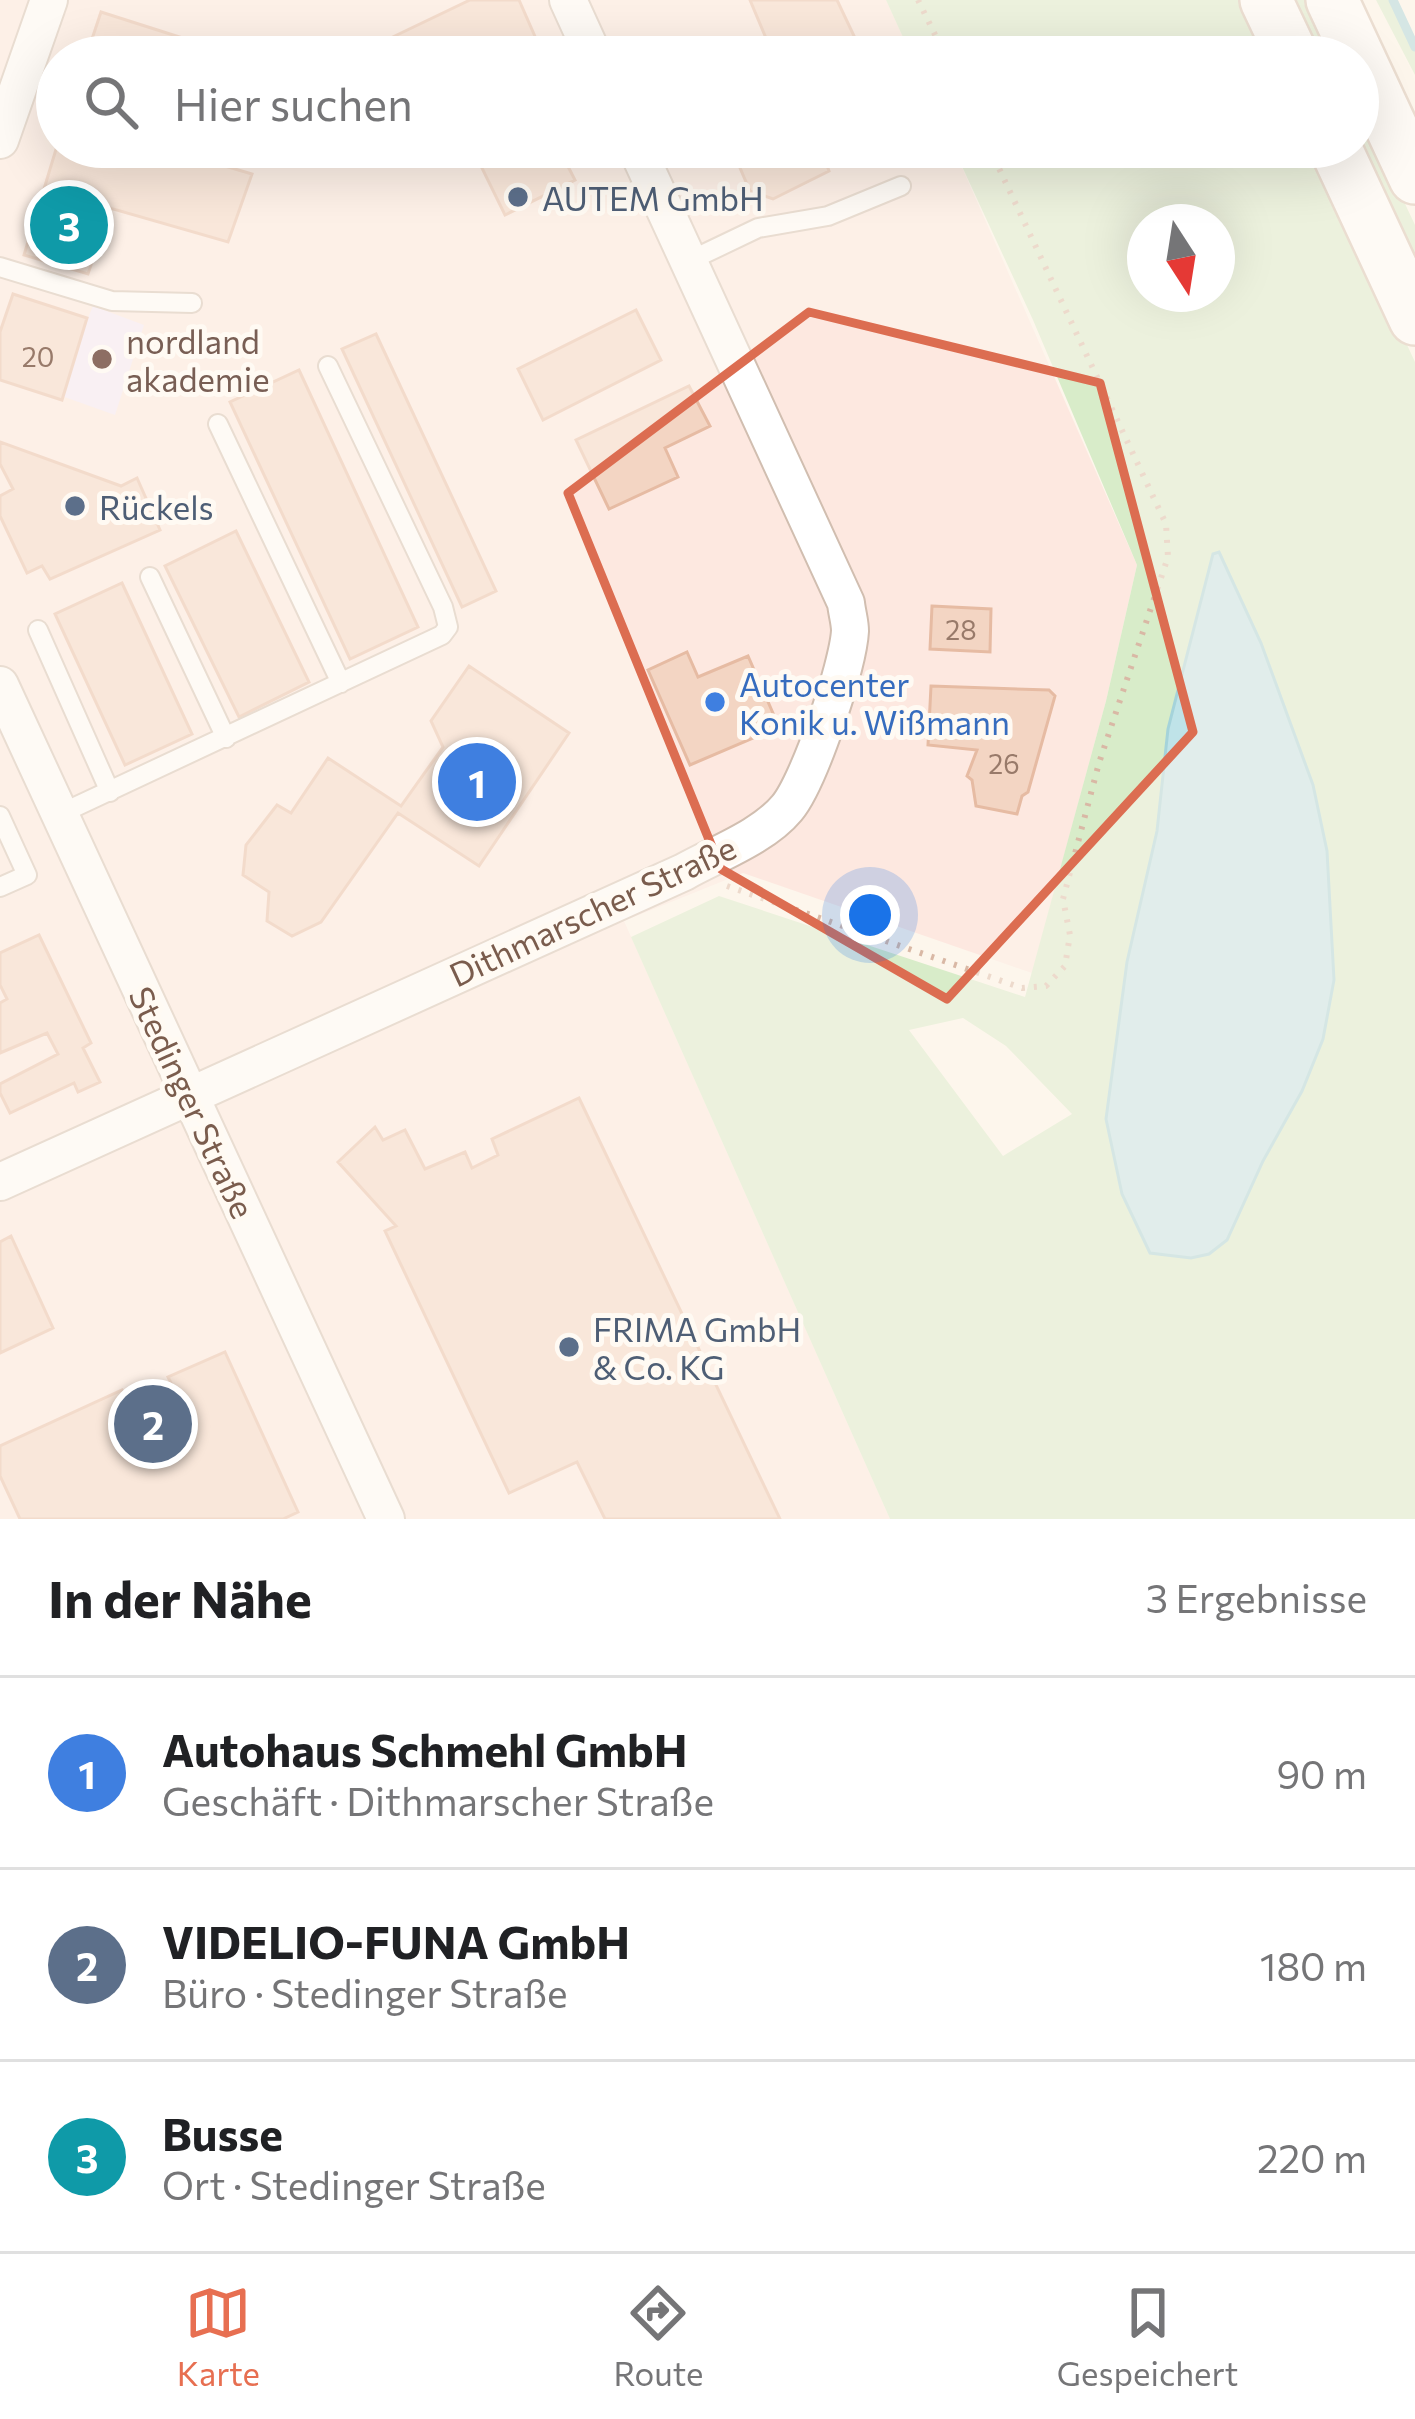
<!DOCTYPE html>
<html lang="de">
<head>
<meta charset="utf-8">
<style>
  :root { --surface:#fff; --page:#f2f2f2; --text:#202124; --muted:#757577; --line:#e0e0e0; --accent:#e76f51 }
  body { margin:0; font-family:Commissioner,sans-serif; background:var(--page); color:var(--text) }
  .compass { position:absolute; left:1127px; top:204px; width:108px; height:108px; border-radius:50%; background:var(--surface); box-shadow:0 12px 48px #0002; rotate:168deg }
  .you { position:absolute; left:870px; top:915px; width:42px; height:42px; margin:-30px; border:9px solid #fff; border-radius:50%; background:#1a73e8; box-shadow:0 0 0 18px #1a73e833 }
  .badge { display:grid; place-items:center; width:78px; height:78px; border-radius:50%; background:var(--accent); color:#fff; font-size:39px; font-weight:700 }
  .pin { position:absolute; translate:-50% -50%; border:6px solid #fff; box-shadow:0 3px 12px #0006 }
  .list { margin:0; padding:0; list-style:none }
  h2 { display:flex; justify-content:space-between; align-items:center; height:156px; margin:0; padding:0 48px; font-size:51px }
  h2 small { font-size:39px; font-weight:400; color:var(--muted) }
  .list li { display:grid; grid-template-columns:78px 1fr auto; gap:36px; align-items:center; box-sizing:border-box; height:192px; padding:0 48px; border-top:3px solid var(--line) }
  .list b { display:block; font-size:45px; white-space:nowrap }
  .list p { margin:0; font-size:39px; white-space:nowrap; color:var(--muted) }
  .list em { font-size:39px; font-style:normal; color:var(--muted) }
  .icon { flex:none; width:66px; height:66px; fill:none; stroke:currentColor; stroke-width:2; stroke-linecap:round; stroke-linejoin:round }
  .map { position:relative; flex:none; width:1415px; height:1519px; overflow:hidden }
  .search { position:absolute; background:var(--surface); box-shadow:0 12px 48px #0002; left:36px; right:36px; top:36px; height:132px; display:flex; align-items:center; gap:30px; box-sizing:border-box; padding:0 42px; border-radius:66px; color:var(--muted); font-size:45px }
  .sheet { height:732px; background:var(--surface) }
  nav { display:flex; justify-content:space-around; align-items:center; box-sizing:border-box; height:168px; border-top:3px solid var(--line); background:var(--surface); font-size:33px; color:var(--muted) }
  nav a { display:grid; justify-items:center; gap:6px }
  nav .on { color:var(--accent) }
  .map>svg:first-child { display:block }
</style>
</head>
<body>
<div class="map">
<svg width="1415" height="1519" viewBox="0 0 1415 1519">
  <rect width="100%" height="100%" fill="#fdf6ec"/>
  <path fill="#fde8e0" d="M0 0H886L912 57H57V147H953L1137 565 1106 701 1032 973 743 873 624 921 890 1519H0Z"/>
  <path fill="#f3e8fa" d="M93 306 144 325 115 415 56 394Z"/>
  <path fill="#d8ecc9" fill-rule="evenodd" d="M886 0H1247L1273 57H912Z
    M1291 0H1310L1336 57H1317Z
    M1376 0H1391L1415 50V75Z
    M1358 104 1415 225V267L1358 145Z
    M953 147H1315L1415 362V1519H890L631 937 719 896 1025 997 1106 701 1137 565 1033 320ZM1145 222H1217V294H1145ZM1219 552 1261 643 1313 785 1327 851 1334 980 1227 1240C1201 1261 1182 1257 1150 1253L1106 1119 1127 963 1157 831 1168 729 1213 555ZM963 1018 1006 1046 1072 1114 1003 1156 909 1030Z"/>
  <path fill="#bfe3e8" stroke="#a5d3da" stroke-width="3" d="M1219 552 1261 643 1313 785 1327 851 1334 980 1323 1039 1302 1091 1263 1161 1227 1240 1209 1254 1191 1258 1150 1253 1122 1194 1106 1119 1127 962 1157 831 1168 729 1213 554Z"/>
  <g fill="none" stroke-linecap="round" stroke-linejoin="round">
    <path stroke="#a5d3da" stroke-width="9" d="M1393 0 1415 47"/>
  </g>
  <path fill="#f3d5c3" stroke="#e6bba3" stroke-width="3" d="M470 0H519L544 57H351Z
    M750 0H837L864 57H758L771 50Z
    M101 12 192 41 186 57H86Z
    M57 146 161 147 252 174 228 242 110 208 88 274 24 255Z
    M503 147H558L575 180 505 215 478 160Z
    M731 147H838L823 154 829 171 773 199 750 191Z
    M13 294 87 318 62 400 0 380V332Z
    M636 310 661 360 543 420 518 369Z
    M376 334 496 591 462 607 342 349Z
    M299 370 418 627 350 659 230 402Z
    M689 386 710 426 665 448 678 477 609 509 576 440Z
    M0 442 121 486 137 478 160 530 50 579 42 566 27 573 0 516V496L13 489 0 464Z
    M236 531 309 682 239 717 165 566Z
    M122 583 192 734 125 765 55 614Z
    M932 606 991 609 990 652 930 649Z
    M687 652 698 677 748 656 779 727 690 765 648 670Z
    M469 666 569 733 479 866 398 813 321 922 292 936 267 921 269 892 243 875 246 845 277 805 291 813 328 758 401 806 443 747 431 721Z
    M931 686 1049 690 1055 696 1028 792 1022 796 1017 814 976 806 972 780 967 776 977 750 928 745Z
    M39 935 91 1043 83 1048 100 1082 78 1092 74 1083 10 1113 0 1093V1084L58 1054 47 1033 0 1053V1003L7 999 0 985V953Z
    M579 1098 780 1519H605L577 1462 509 1493 385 1231 396 1226 338 1162 375 1127 383 1140 405 1130 425 1169 465 1152 472 1168 498 1155 492 1139Z
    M11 1236 53 1328 0 1353V1242Z
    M225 1352 298 1512 283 1519H20L0 1476V1446L122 1390 128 1402 171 1383 168 1377Z"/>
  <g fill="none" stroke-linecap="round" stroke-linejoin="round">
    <defs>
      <path id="service" d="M689 261 758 228 828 216 901 186
        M0 267 112 301 192 303
        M218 424 341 683
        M150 577 226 738
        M38 630 110 792
        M60 814 442 635 448 627 443 607 328 366
        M0 816 27 875 0 887"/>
      <path id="minor" d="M568 0 594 57
        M0 140 49 0
        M0 685 386 1519
        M0 1182 684 872C716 854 763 837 787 808 809 782 848 666 850 631 850 622 847 613 846 603L636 147"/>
      <path id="secondary" d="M1266 0 1293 57
        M1332 0 1415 178
        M1335 147 1415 319"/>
    </defs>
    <use href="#service" stroke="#d1beb0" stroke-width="22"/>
    <use href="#minor" stroke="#d1beb0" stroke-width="40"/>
    <use href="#secondary" stroke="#d6c0b0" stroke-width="56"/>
    <path stroke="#d9b8a5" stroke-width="6" stroke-dasharray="3 9" stroke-linecap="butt" d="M918 0 946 57
      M727 886 1022 988 1046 986 1065 966 1070 935 1063 899 1099 763 1168 557 1166 524 989 147"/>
    <use href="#service" stroke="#fff" stroke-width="18"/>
    <use href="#minor" stroke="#fff" stroke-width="36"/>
    <use href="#secondary" stroke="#fff" stroke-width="51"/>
  </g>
  <path d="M0 0H1415V1519H0ZM809 312 1100 383 1193 732 947 999 721 869 568 493Z" fill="#fdf6ec" fill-opacity=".55" fill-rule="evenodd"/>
  <path fill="none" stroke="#dc6d51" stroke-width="9" stroke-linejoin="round" d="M809 312 1100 383 1193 732 947 999 721 869 568 493Z"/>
  <g fill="#5c6f8a" stroke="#fffaf3" stroke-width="4.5">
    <circle cx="518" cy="197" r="12"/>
    <circle cx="75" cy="506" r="12"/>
    <circle cx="569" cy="1347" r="12"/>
  </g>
  <circle fill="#8d6e63" stroke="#fffaf3" stroke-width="4.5" cx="102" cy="359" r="12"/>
  <circle fill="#3f7fe0" stroke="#fffaf3" stroke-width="4.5" cx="715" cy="702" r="12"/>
  <g text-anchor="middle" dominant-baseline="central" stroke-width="10" stroke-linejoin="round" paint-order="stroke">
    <g font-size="27" fill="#987a6a">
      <text x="38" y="356">20</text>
      <text x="961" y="629">28</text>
      <text x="1004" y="763">26</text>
    </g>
    <g font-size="33" fill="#4e5e75" stroke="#fffaf3" text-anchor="start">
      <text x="542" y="197">AUTEM GmbH</text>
      <text x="99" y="506">Rückels</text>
      <text x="593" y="1328">FRIMA GmbH<tspan x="593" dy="38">&amp; Co. KG</tspan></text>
    </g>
    <g font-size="33" fill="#785e54" stroke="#fffaf3" text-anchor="start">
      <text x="126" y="340">nordland<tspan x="126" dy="38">akademie</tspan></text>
    </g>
    <g font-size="33" fill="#366cbe" stroke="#fffaf3" text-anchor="start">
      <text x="739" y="683">Autocenter<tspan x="739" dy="38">Konik u. Wißmann</tspan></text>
    </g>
    <g font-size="33" fill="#7a5c4d" stroke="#fffaf3">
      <text transform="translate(592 910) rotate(-25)">Dithmarscher Straße</text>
      <text transform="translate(193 1102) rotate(65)">Stedinger Straße</text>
    </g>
  </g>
</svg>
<svg class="compass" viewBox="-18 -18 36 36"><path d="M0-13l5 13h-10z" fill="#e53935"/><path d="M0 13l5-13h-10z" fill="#757577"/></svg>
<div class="you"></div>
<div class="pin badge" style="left:477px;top:782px;background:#3f7fe0">1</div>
<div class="pin badge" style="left:153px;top:1424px;background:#5c6f8a">2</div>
<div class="pin badge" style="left:69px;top:225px;background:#0f9aa8">3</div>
<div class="search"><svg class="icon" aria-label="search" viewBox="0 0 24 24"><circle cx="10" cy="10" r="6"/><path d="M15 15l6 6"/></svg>Hier suchen</div>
</div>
<section class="sheet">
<h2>In der Nähe<small>3 Ergebnisse</small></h2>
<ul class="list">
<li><span class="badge" style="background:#3f7fe0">1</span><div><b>Autohaus Schmehl GmbH</b><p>Geschäft · Dithmarscher Straße</p></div><em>90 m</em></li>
<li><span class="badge" style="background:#5c6f8a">2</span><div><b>VIDELIO-FUNA GmbH</b><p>Büro · Stedinger Straße</p></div><em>180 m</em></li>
<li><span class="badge" style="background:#0f9aa8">3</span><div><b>Busse</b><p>Ort · Stedinger Straße</p></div><em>220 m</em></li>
</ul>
</section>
<nav>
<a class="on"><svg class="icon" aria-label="map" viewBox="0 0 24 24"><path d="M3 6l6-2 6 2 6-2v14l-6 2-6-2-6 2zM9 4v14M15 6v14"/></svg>Karte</a>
<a><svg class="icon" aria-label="directions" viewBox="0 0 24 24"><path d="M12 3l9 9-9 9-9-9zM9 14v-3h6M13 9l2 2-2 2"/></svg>Route</a>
<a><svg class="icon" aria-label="saved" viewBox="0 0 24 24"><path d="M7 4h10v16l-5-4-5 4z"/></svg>Gespeichert</a>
</nav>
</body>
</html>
